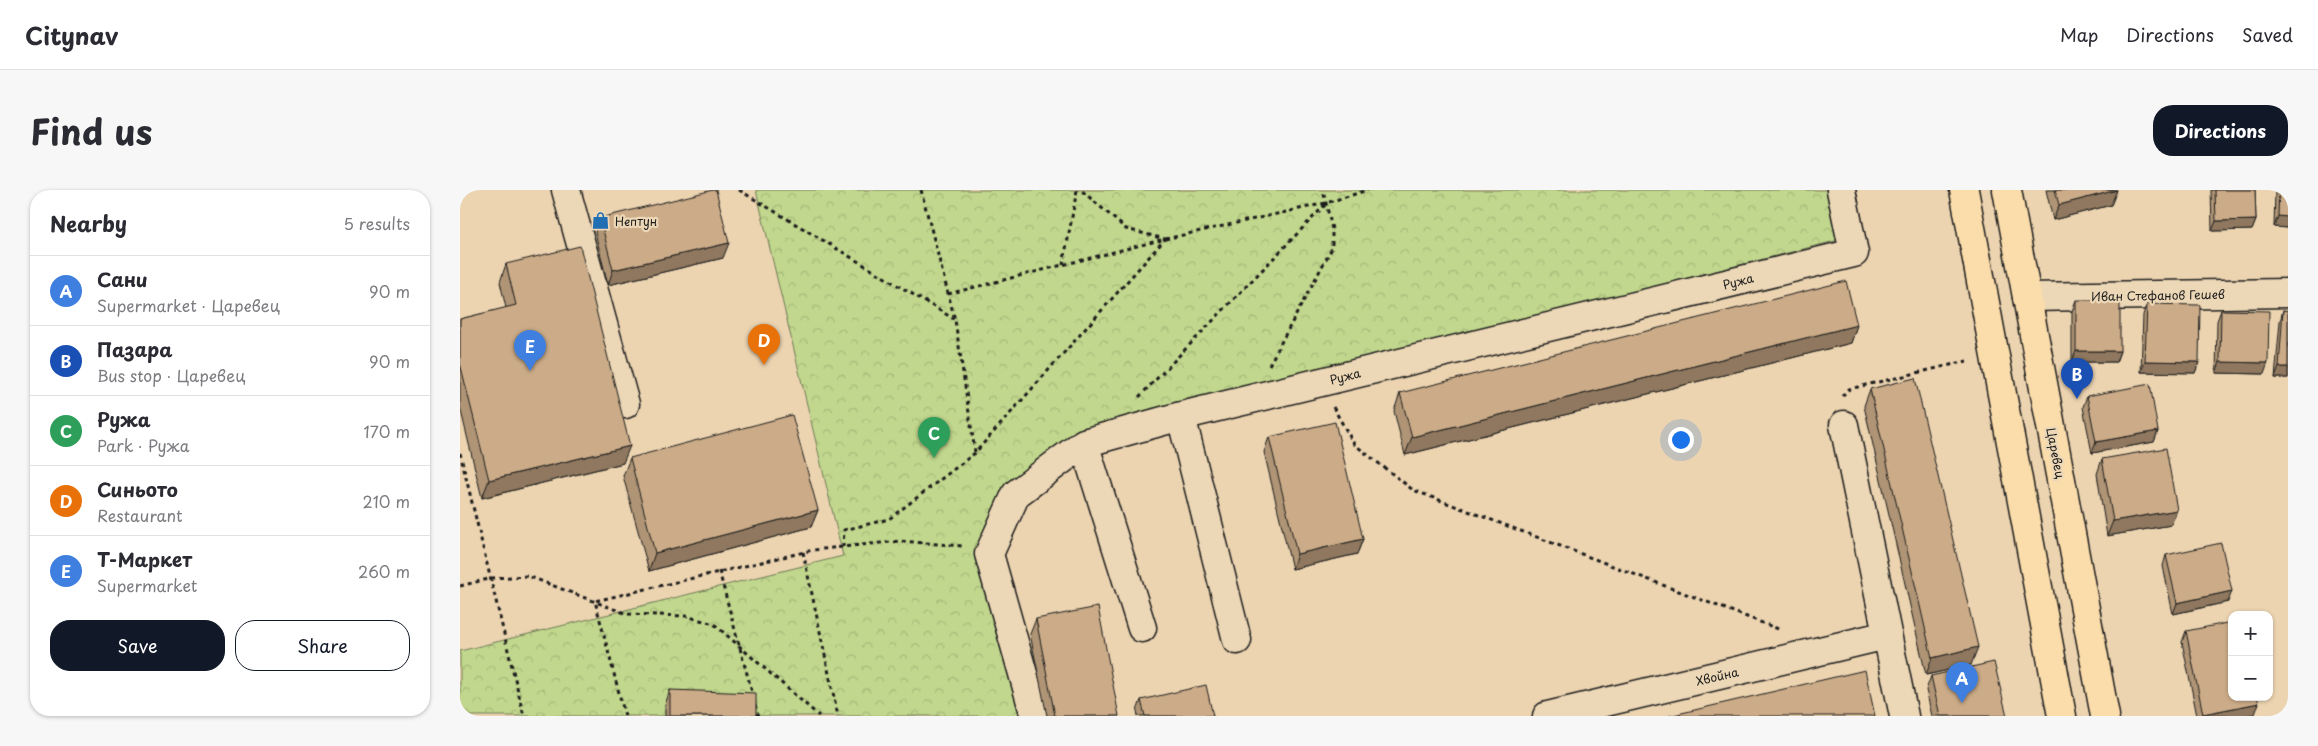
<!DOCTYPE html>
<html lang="en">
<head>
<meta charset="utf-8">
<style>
  :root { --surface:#fff; --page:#f7f7f7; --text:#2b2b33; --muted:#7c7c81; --line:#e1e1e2; --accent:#111827 }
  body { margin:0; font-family:"Playpen Sans",sans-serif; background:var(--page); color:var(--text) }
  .controls { position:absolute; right:15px; bottom:15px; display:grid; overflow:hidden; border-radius:10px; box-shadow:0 1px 4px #0004 }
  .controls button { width:45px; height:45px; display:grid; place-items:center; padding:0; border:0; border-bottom:1px solid var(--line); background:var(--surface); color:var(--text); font:25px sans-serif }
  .you { position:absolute; left:1220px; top:249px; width:18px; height:18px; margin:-12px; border:4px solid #fff; border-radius:50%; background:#1a73e8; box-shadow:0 0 0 8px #1a73e833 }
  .badge { display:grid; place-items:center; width:32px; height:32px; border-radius:50%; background:var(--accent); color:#fff; font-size:16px; font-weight:700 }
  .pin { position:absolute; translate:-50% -41px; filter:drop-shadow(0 1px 2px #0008) }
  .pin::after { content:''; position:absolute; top:26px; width:18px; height:15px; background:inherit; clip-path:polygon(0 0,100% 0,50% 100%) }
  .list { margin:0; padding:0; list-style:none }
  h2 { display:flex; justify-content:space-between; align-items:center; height:65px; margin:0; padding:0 20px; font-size:21px }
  h2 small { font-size:16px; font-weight:400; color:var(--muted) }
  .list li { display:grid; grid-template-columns:32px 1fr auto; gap:15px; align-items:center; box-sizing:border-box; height:70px; padding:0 20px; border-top:1px solid var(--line) }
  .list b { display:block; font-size:19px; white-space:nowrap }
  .list p { margin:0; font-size:16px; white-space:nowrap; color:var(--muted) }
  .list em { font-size:16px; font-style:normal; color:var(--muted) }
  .actions { display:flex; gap:10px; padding:15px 20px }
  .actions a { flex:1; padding:11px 0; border:1px solid var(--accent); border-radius:20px; text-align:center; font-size:18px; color:var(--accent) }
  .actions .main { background:var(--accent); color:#fff }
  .map { position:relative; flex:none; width:1828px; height:526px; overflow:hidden; border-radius:20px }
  header { display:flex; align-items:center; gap:30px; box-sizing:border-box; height:70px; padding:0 25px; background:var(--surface); border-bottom:1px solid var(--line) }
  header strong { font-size:24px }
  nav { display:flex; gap:28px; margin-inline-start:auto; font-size:18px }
  .intro { display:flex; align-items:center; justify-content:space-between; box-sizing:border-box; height:120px; padding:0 30px }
  h1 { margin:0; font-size:35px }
  .button { padding:12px 22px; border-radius:20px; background:var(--accent); color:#fff; font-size:18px; font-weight:700 }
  main { display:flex; gap:30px; padding:0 30px }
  aside { flex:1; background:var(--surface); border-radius:20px; box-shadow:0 1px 4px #0004 }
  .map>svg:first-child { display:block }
</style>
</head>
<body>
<header>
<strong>Citynav</strong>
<nav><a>Map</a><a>Directions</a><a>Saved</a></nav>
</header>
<div class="intro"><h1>Find us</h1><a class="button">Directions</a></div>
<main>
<aside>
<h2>Nearby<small>5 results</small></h2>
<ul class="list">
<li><span class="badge" style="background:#3f7fe0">A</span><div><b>Сани</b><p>Supermarket · Царевец</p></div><em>90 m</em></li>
<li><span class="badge" style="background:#1a4fb4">B</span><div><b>Пазара</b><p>Bus stop · Царевец</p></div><em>90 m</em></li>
<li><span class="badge" style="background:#2e9e5b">C</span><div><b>Ружа</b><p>Park · Ружа</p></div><em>170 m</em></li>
<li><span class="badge" style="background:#e8710a">D</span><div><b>Синьото</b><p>Restaurant</p></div><em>210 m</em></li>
<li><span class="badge" style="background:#3f7fe0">E</span><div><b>Т-Маркет</b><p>Supermarket</p></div><em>260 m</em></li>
</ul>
<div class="actions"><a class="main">Save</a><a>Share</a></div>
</aside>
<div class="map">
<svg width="1828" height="526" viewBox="0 0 1828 526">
  <defs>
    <pattern id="park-crowns" width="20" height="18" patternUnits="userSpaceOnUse" patternTransform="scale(1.25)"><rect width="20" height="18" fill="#c1d78d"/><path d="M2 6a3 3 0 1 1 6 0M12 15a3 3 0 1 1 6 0" fill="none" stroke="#a5b879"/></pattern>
  </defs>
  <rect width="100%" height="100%" fill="#ecd4b1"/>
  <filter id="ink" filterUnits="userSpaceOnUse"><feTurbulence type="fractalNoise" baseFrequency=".02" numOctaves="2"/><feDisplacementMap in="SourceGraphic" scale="10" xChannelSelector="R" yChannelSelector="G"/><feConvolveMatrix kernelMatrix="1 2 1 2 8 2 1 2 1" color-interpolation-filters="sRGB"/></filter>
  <g filter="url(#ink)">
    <path fill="url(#park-crowns)" stroke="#6e7a54" d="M296 0H1372L1383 49 631 238 547 298 514 365 561 526H0V461L383 366Z"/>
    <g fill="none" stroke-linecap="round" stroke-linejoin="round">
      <defs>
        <path id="minor" d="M106 0 165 214
          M1567 107 1828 103
          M721 226 777 450
          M1384 235 1444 526
          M624 253 682 438
          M575 526 529 364 556 304 624 253 721 226 1394 63 1381 0
          M1087 526 1427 445"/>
        <path id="major" d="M1504 0 1602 526
          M1547 0 1645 526"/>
      </defs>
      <use href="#minor" stroke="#1c1c1c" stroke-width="31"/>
      <use href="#major" stroke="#1c1c1c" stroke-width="31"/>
      <path stroke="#1c1c1c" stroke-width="3" stroke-dasharray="4 4" stroke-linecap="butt" d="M279 0 494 129
        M461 0 495 130 515 262
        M603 75 617 0
        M488 104 705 49 866 13 908 0
        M809 175 872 58V39L863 0
        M1382 206 1389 199 1507 171
        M679 207 866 14
        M873 217 894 254 953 300 1321 440
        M0 263 64 526
        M383 357 384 340 429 329 515 263 705 49 666 39 621 0
        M343 362 378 526
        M259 381 293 506
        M0 396 32 388 68 386 167 424 226 426 254 434 359 526
        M295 515 298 526
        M165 526 135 411 353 360 440 351 503 356"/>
      <use href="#minor" stroke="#ecd7b6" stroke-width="28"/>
      <use href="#major" stroke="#fbddab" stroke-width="28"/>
    </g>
    <path fill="#af9475" stroke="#1c1c1c" d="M1586 0H1657L1651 15 1593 30Z
      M1751 0H1795L1796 30 1792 40 1752 41Z
      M1815 0H1828V38L1814 37Z
      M140 28 263 68 148 95 135 42Z
      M46 74 163 273 22 308 0 217V129L46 118 40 92Z
      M1616 110 1660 161 1656 172H1612V121Z
      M1687 114 1739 172 1735 183 1681 182 1683 125Z
      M1761 120 1804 184 1756 183 1757 131Z
      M1823 120 1828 121V188H1815L1820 131Z
      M1397 135 1391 153 945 265 934 221 940 203Z
      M1410 199 1511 475 1466 485 1404 216Z
      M1627 206 1698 241 1694 252 1632 263 1623 217Z
      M809 247 903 349 897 364 832 379 804 262Z
      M170 268 358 320 351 337 189 381 163 286Z
      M1642 269 1711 335 1647 346 1637 284Z
      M1706 365 1768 412 1713 424 1703 376Z
      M576 429 659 526H587L570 444Z
      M1726 441 1795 524 1783 526H1737L1722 452Z
      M1471 486 1547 526H1472L1466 500Z
      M210 500 296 526H205V515Z
      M681 510 753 526H678L677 521Z"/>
    <path fill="#8f785f" stroke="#1c1c1c" d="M1657 0 1651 15 1593 30 1599 15Z
      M1818 26 1828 27V38L1814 37Z
      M1796 30 1792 40 1752 41 1756 31Z
      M269 53 263 68 148 95 153 80Z
      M1397 135 1391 153 945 265 952 247Z
      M1616 161H1660L1656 172H1612Z
      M1685 171 1739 172 1735 183 1681 182Z
      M1760 172 1808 173 1804 184 1756 183Z
      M1819 177H1828V188H1815Z
      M1698 241 1694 252 1632 263 1636 252Z
      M170 256 163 273 22 308 29 290Z
      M358 320 351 337 189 381 195 363Z
      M1717 320 1711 335 1647 346 1653 331Z
      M903 349 897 364 832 379 837 364Z
      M1772 401 1768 412 1713 424 1717 413Z
      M1518 457 1511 475 1466 485 1472 468Z
      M1799 513 1795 524 1783 526H1742L1743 524Z"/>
    <path fill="#ccac88" stroke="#1c1c1c" d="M253 0H256L269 53 153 80 140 28Z
      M1595 0H1657L1599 15Z
      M1755 0H1795L1796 30 1756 31Z
      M1819 0H1828V27L1818 26Z
      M120 56 170 256 29 290 0 173V129L56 115 46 74Z
      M1386 91 1397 135 952 247 940 203Z
      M1616 110H1660V161H1616Z
      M1687 114 1740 115 1739 172 1685 171Z
      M1761 120 1809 121 1808 173 1760 172Z
      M1823 120 1828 121V177H1819Z
      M1455 188 1518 457 1472 468 1410 199Z
      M1690 194 1698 241 1636 252 1627 206Z
      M332 225 358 320 195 363 170 268Z
      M875 232 903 349 837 364 809 247Z
      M1706 258 1717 320 1653 331 1642 269Z
      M1761 353 1772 401 1717 413 1706 365Z
      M638 417 659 526H595L576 429Z
      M1772 432V507H1797L1799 513 1743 524 1726 441Z
      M1534 472 1547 526H1480L1471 486Z
      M1405 480 1415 526H1209Z
      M746 495 753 526H685L681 510Z
      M210 500 296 503V526H210Z"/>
  </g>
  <defs>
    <symbol id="shop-bare" viewBox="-9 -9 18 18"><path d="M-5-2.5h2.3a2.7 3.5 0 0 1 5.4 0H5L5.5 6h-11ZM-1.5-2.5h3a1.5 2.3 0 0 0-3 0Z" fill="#1f6fb2" stroke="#ecd7b6" stroke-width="2.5" paint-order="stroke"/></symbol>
  </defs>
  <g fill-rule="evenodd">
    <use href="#shop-bare" x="128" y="18" width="25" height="25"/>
  </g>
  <g text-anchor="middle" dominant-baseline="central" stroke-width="4.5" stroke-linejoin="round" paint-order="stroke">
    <g font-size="12" fill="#1c1c1c" stroke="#ecd7b6" text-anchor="start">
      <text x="155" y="31">Нептун</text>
    </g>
    <g font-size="12" fill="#1c1c1c" stroke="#ecd7b6">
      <text transform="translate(1278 91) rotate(-14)">Ружа</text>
      <text transform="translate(1698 105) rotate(-1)">Иван Стефанов Гешев</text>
      <text transform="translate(885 186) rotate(-14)">Ружа</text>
      <text transform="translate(1596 263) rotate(79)">Царевец</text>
      <text transform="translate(1257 486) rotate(-13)">Хвойна</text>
    </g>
  </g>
</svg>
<div class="controls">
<button>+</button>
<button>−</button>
</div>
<div class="you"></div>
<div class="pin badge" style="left:1502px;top:513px;background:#3f7fe0">A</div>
<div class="pin badge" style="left:1617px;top:209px;background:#1a4fb4">B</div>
<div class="pin badge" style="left:474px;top:268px;background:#2e9e5b">C</div>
<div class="pin badge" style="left:304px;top:175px;background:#e8710a">D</div>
<div class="pin badge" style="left:70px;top:181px;background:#3f7fe0">E</div>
</div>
</main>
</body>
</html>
